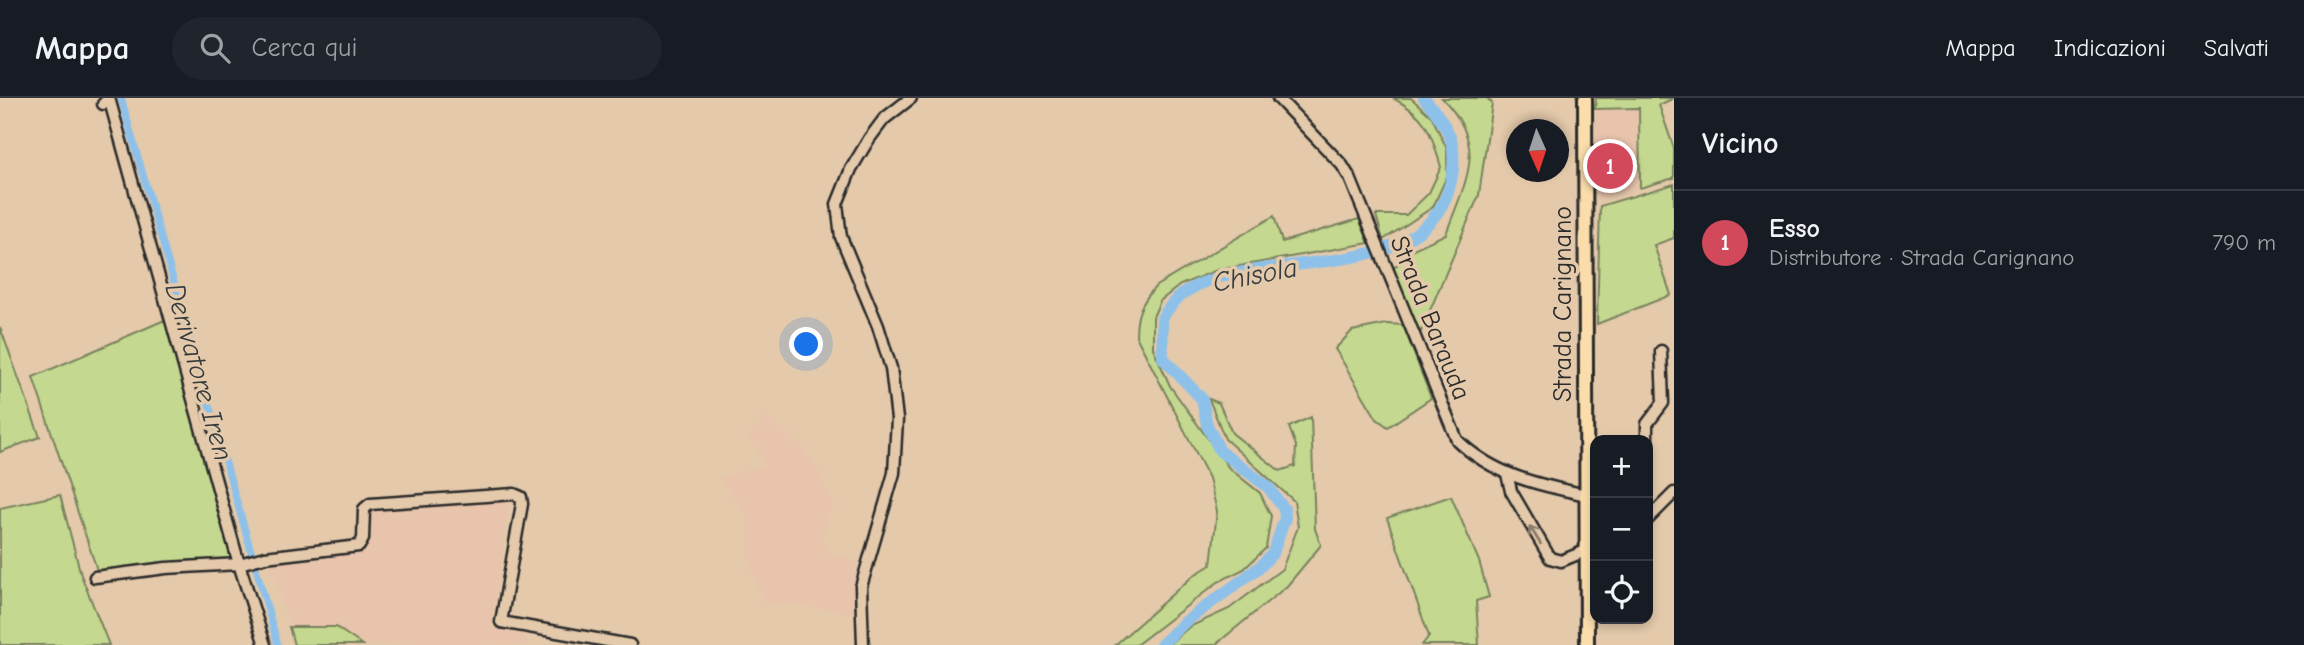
<!DOCTYPE html>
<html lang="it">
<head>
<meta charset="utf-8">
<style>
  :root { --surface:#171b24; --page:#20242c; --text:#f1f3f6; --muted:#9ea1a6; --line:#363941; --accent:#d1495b }
  body { margin:0; font-family:"Comic Neue",sans-serif; background:var(--page); color:var(--text) }
  .controls { position:absolute; right:21px; bottom:21px; display:grid; overflow:hidden; border-radius:14px; box-shadow:0 4px 10px #0003 }
  .controls button { width:63px; height:63px; display:grid; place-items:center; padding:0; border:0; border-bottom:2px solid var(--line); background:var(--surface); color:var(--text); font:35px sans-serif }
  .compass { position:absolute; left:1506px; top:21px; width:63px; height:63px; border-radius:50%; background:var(--surface); box-shadow:0 4px 10px #0003; rotate:177deg }
  .you { position:absolute; left:807px; top:247px; width:24px; height:24px; margin:-18px; border:5px solid #fff; border-radius:50%; background:#1a73e8; box-shadow:0 0 0 10px #1a73e833 }
  .badge { display:grid; place-items:center; width:46px; height:46px; border-radius:50%; background:var(--accent); color:#fff; font-size:23px; font-weight:700 }
  .pin { position:absolute; translate:-50% -50%; border:4px solid #fff; box-shadow:0 2px 7px #0006 }
  .list { margin:0; padding:0; list-style:none }
  h2 { display:flex; justify-content:space-between; align-items:center; height:91px; margin:0; padding:0 28px; font-size:30px }
  h2 small { font-size:23px; font-weight:400; color:var(--muted) }
  .list li { display:grid; grid-template-columns:46px 1fr auto; gap:21px; align-items:center; box-sizing:border-box; height:105px; padding:0 28px; border-top:2px solid var(--line) }
  .list b { display:block; font-size:26px; white-space:nowrap }
  .list p { margin:0; font-size:23px; white-space:nowrap; color:var(--muted) }
  .list em { font-size:23px; font-style:normal; color:var(--muted) }
  .icon { flex:none; width:38px; height:38px; fill:none; stroke:currentColor; stroke-width:2; stroke-linecap:round; stroke-linejoin:round }
  .map { position:relative; flex:none; width:1674px; height:547px; overflow:hidden }
  header { display:flex; align-items:center; gap:42px; box-sizing:border-box; height:98px; padding:0 35px; background:var(--surface); border-bottom:2px solid var(--line) }
  header strong { font-size:33px }
  nav { display:flex; gap:38px; margin-inline-start:auto; font-size:24px }
  .search { width:490px; height:63px; background:var(--page); display:flex; align-items:center; gap:18px; box-sizing:border-box; padding:0 24px; border-radius:38px; color:var(--muted); font-size:26px }
  main { display:flex }
  aside { flex:1; background:var(--surface) }
  .map>svg:first-child { display:block }
</style>
</head>
<body>
<header>
<strong>Mappa</strong>
<div class="search"><svg class="icon" aria-label="search" viewBox="0 0 24 24"><circle cx="10" cy="10" r="6"/><path d="M15 15l6 6"/></svg>Cerca qui</div>
<nav><a>Mappa</a><a>Indicazioni</a><a>Salvati</a></nav>
</header>
<main>
<div class="map">
<svg width="1674" height="547" viewBox="0 0 1674 547">
  <rect width="100%" height="100%" fill="#e4caab"/>
  <filter id="ink" filterUnits="userSpaceOnUse"><feTurbulence type="fractalNoise" baseFrequency=".0143" numOctaves="2"/><feDisplacementMap in="SourceGraphic" scale="14" xChannelSelector="R" yChannelSelector="G"/><feConvolveMatrix kernelMatrix="1 2 1 2 8 2 1 2 1" color-interpolation-filters="sRGB"/></filter>
  <g filter="url(#ink)">
    <path fill="#e8c4ac" d="M1639 10 1640 90 1596 101 1595 11Z
      M766 318 799 344 816 368 834 407 826 423 823 447 835 458 859 463 853 515 761 503 748 460 747 418 718 379 765 368 749 337Z
      M510 399 492 529 524 535 528 547H362L336 529H289L269 464 359 451 369 444 368 411Z"/>
    <path fill="#c4d98f" stroke="#78825d" stroke-width="2" d="M1393 0H1411L1432 19 1447 51V78L1433 109 1383 142 1376 117H1406L1429 95 1441 69C1430 33 1428 19 1393 0Z
      M1442 0H1487L1492 5 1479 97 1417 243 1392 172 1411 152 1446 136C1466 81 1489 48 1442 0Z
      M1596 0H1674L1659 7 1674 51V80L1640 90 1639 10 1595 11Z
      M1674 86V140L1654 147 1671 197 1597 226 1600 108Z
      M1274 118 1282 144 1359 121 1369 145 1217 172 1180 187 1160 203 1153 219V250L1170 288 1229 370 1260 395 1271 418 1266 450 1244 471 1218 484 1136 547H1115L1194 477 1211 467 1217 413 1209 380 1136 238C1136 216 1141 205 1156 188Z
      M167 221 231 460 97 472 33 279Z
      M1386 226 1403 227 1431 300 1388 329 1377 321 1335 251 1352 233Z
      M0 229 40 339 0 354Z
      M1209 301 1219 305 1232 335 1280 373 1295 368 1296 348 1289 329 1311 319 1315 431 1321 447 1287 488 1215 547H1168L1189 529 1229 511 1282 471 1298 429 1294 403 1225 341Z
      M60 397 81 477 109 547H0V410Z
      M1451 398 1479 463 1489 499 1476 503 1479 547H1422L1429 538 1387 420Z
      M289 529H336L362 547H294Z"/>
    <g fill="none" stroke-linecap="round" stroke-linejoin="round">
      <path stroke="#8ec1ea" stroke-width="7" d="M121 0 278 547"/>
      <path stroke="#8ec1ea" stroke-width="12" d="M1161 547 1185 524 1261 468 1273 455 1285 420 1284 411 1268 389 1220 353 1207 327 1202 301 1163 260 1162 220C1169 210 1176 199 1187 193 1257 148 1423 191 1450 87 1460 46 1449 30 1424 0"/>
      <defs>
        <path id="minor" d="M1278 0 1342 67 1350 80 1457 342C1493 377 1538 387 1587 397
          M103 6 109 0 239 466 265 547
          M1647 342V326L1663 305 1661 253
          M1507 376 1511 393 1550 460 1561 463 1595 449
          M1648 421 1674 395
          M95 479 166 470 239 466 265 459 359 448 363 441 364 411 370 406 514 396 521 399 522 406 501 524 630 547
          M863 547 861 489 894 375 897 321 891 270 878 228 841 139 837 106 851 71 869 41 884 21 911 0"/>
        <path id="major" d="M1585 0 1587 547"/>
      </defs>
      <use href="#minor" stroke="#2b2b2b" stroke-width="15"/>
      <use href="#major" stroke="#2b2b2b" stroke-width="18"/>
      <use href="#minor" stroke="#e4caab" stroke-width="10"/>
      <use href="#major" stroke="#faddab" stroke-width="12"/>
    </g>
    <defs><path id="oneway-shaft" d="M-6 0H5M1.5-3L5.5 0L1.5 3" fill="none" stroke-width="1.6" stroke-linecap="round" stroke-linejoin="round" transform="scale(1.75)"/></defs>
    <use stroke="#887a6b" href="#oneway-shaft" transform="translate(1535 437) rotate(-122)"/>
  </g>
  <g text-anchor="middle" dominant-baseline="central" stroke-width="7" stroke-linejoin="round" paint-order="stroke">
    <g font-size="26" fill="#2b2b2b" stroke="#e4caab">
      <text transform="translate(1563 206) rotate(-90)">Strada Carignano</text>
      <text transform="translate(1430 220) rotate(68)">Strada Barauda</text>
    </g>
    <g font-size="28" font-style="italic" fill="#353a3e" stroke="#e4caab">
      <text transform="translate(1255 177) rotate(-11)">Chisola</text>
      <text transform="translate(199 274) rotate(74)">Derivatore Iren</text>
    </g>
  </g>
</svg>
<div class="controls">
<button>+</button>
<button>−</button>
<button><svg class="icon" aria-label="locate" viewBox="0 0 24 24"><circle cx="12" cy="12" r="6"/><path d="M12 2v4M12 18v4M2 12h4M18 12h4"/></svg></button>
</div>
<svg class="compass" viewBox="-18 -18 36 36"><path d="M0-13l5 13h-10z" fill="#e53935"/><path d="M0 13l5-13h-10z" fill="#9ea1a6"/></svg>
<div class="you"></div>
<div class="pin badge" style="left:1610px;top:68px">1</div>
</div>
<aside>
<h2>Vicino<small></small></h2>
<ul class="list">
<li><span class="badge">1</span><div><b>Esso</b><p>Distributore · Strada Carignano</p></div><em>790 m</em></li>
</ul>
</aside>
</main>
</body>
</html>
